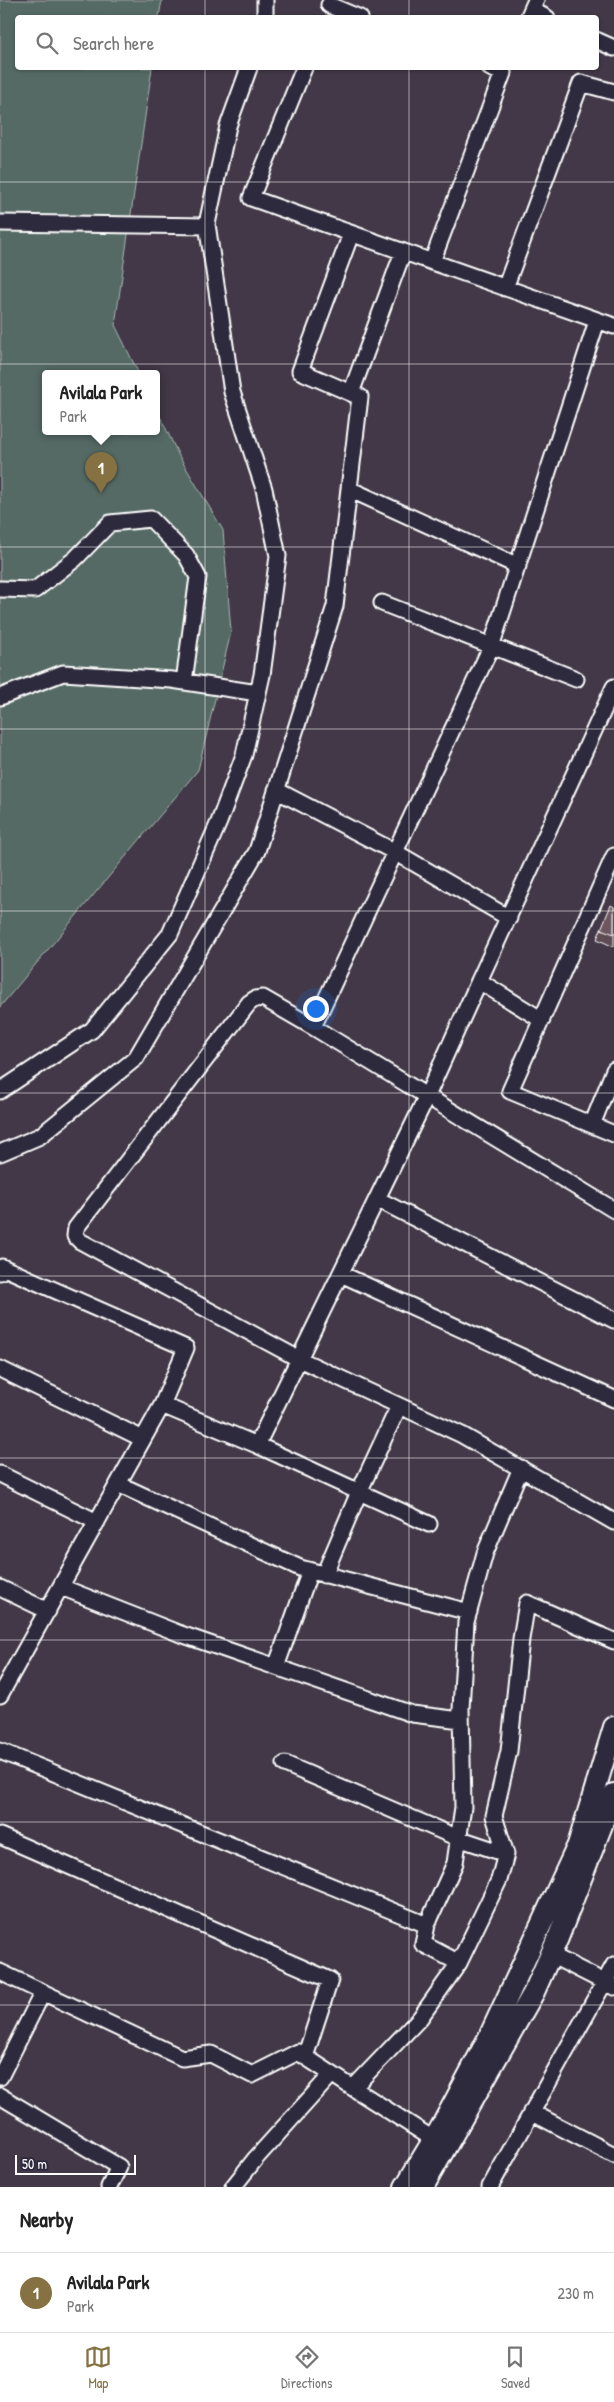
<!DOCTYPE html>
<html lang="en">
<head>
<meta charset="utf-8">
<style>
  :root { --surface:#fff; --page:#f6f6f6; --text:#222; --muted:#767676; --line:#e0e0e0; --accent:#857141 }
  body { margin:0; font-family:"Patrick Hand",sans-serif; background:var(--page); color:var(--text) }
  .scale { position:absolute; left:15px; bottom:12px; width:121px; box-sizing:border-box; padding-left:5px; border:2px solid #fff; border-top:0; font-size:14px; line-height:18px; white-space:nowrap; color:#fff; -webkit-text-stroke:4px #2f2a3d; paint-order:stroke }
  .you { position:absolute; left:315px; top:1008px; width:18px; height:18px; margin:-12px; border:4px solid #fff; border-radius:50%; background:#1a73e8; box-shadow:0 0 0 8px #1a73e833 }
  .badge { display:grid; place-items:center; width:32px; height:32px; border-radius:50%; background:var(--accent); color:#fff; font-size:16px; font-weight:700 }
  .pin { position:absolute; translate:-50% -41px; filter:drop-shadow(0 1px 2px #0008) }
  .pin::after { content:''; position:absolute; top:26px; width:18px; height:15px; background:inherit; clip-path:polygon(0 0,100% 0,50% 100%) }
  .popup { position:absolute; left:42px; top:370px; width:118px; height:65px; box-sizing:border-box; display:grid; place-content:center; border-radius:5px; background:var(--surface); filter:drop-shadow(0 1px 4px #0005); font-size:16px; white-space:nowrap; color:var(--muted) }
  .popup b { font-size:19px; color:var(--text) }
  .popup::after { content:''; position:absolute; left:50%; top:100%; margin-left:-10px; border:10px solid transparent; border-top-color:var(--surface) }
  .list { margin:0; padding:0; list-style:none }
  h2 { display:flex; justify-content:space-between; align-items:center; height:65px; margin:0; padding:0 20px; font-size:21px }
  h2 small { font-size:16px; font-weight:400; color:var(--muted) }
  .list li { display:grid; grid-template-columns:32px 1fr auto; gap:15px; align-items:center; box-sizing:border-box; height:80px; padding:0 20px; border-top:1px solid var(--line) }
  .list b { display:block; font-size:19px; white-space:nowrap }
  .list p { margin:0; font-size:16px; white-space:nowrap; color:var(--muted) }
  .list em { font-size:16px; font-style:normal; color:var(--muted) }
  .icon { flex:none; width:28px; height:28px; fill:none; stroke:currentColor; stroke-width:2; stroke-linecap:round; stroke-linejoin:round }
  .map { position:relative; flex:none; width:614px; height:2187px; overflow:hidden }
  .search { position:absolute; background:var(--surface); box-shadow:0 1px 4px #0004; left:15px; right:15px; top:15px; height:55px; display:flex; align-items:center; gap:12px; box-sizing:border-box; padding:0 18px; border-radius:5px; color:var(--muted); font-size:19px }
  .sheet { height:145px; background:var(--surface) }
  nav { display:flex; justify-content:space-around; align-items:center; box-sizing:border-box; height:70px; border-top:1px solid var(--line); background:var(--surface); font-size:14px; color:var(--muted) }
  nav a { display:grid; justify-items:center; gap:2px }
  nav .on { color:var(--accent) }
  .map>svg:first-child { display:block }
</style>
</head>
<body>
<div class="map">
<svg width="614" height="2187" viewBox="0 0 614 2187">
  <rect width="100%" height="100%" fill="#423847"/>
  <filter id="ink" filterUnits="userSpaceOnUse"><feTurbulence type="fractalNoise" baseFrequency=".02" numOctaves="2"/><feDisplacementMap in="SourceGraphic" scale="10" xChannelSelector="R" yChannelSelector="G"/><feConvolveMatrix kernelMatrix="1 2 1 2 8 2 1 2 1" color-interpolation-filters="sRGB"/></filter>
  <g filter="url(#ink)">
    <path fill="#576b65" stroke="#abb5b2" d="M0 0H162L159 17 18 18V68H152L115 325 139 374H46V432H156V408L179 456 223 530 231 632 198 770 0 1007Z"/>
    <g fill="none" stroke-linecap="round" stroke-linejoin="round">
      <defs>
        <path id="street" d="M265 0V18
          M329 5 360 18
          M532 10 547 18
          M528 18 536 0
          M596 40 614 48
          M304 68 251 198 614 326
          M0 223 207 226
          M432 262 503 73 490 68
          M505 288 581 83 614 92
          M597 321 491 647 313 1027 614 1210
          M351 393 403 252
          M349 489 518 566
          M0 589 35 590 75 559 110 523 151 519 186 555 198 577 184 682
          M382 603 576 679
          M0 697 63 673 172 680 258 693
          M276 790 395 852 509 918
          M614 856 510 1091 614 1134
          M542 1020 479 981 614 687
          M313 1027 263 998 255 999 249 1003 76 1228 75 1236 80 1241 299 1359 462 1435 614 1522
          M0 1091 92 1030 170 934 219 822 244 755 262 675 278 556 264 489 232 392 207 224 228 126 249 68
          M592 1125 614 1070
          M0 1153 40 1136 136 1058 257 851 335 606 360 397 300 371 351 234
          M377 1199 614 1320
          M0 1272 2 1267 186 1348 162 1405
          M341 1274 614 1399
          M0 1369 143 1439
          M257 1445 429 1524
          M0 1474 97 1522
          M118 1484 300 1568 469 1612
          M324 1575 359 1492 399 1406
          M61 1587 178 1633 412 1714 461 1720
          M0 1588 48 1611
          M276 1667 310 1571
          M0 1695 162 1405 257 1445 427 1096 479 981
          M0 1751 427 1925 455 1863 463 1807 461 1709 466 1622 485 1553 521 1468
          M285 1764 458 1838 506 1854
          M0 1836 330 1980 305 2057
          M427 1925 423 1944 459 1963
          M551 1955 614 1987
          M0 1972 182 2058 211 2054 252 2075 298 2052 353 2088
          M0 2077 43 1992
          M0 2096 119 2167 109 2187
          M531 2112 614 2155
          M433 2139 353 2088 420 2018 459 1963 499 1880 506 1854 494 1816 509 1751 521 1639 527 1603 614 1641
          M233 2187 256 2158 332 2074
          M490 2187 614 1965"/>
        <path id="secondary" d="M405 2187 440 2129 489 2037 578 1845 614 1727
          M423 2187 534 1992 558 1938 614 1794"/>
      </defs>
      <use href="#street" stroke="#fff" stroke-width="19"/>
      <use href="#secondary" stroke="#fff" stroke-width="24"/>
      <use href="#street" stroke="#2f2a3d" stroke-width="15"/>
      <use href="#secondary" stroke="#2f2a3d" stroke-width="20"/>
    </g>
    <path fill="#5f4b52" stroke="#fff" d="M614 907V947L597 939 601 929Z"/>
    <path fill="#6e575f" stroke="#fff" d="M611 905 614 907V934L601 929Z"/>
  </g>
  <path fill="none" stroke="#fff" stroke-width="1" stroke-opacity="0.55" d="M205 0V18M409 0V18M205 68V2187M409 68V2187M0 182H614M0 364H614M0 547H614M0 729H614M0 911H614M0 1093H614M0 1276H614M0 1458H614M0 1640H614M0 1822H614M0 2005H614"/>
</svg>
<div class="scale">50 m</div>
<div class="you"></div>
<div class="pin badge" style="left:101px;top:493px">1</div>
<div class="popup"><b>Avilala Park</b>Park</div>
<div class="search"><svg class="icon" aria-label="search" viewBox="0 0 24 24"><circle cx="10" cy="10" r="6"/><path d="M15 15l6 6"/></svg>Search here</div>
</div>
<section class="sheet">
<h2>Nearby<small></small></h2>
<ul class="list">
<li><span class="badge">1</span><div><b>Avilala Park</b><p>Park</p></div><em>230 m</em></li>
</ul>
</section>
<nav>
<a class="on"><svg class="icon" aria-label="map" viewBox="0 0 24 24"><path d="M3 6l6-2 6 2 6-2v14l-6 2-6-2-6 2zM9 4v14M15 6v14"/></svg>Map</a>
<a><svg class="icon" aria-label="directions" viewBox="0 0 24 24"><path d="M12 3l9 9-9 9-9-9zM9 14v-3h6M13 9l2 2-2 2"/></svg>Directions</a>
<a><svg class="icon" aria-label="saved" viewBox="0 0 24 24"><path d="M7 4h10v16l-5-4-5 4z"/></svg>Saved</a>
</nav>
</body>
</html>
